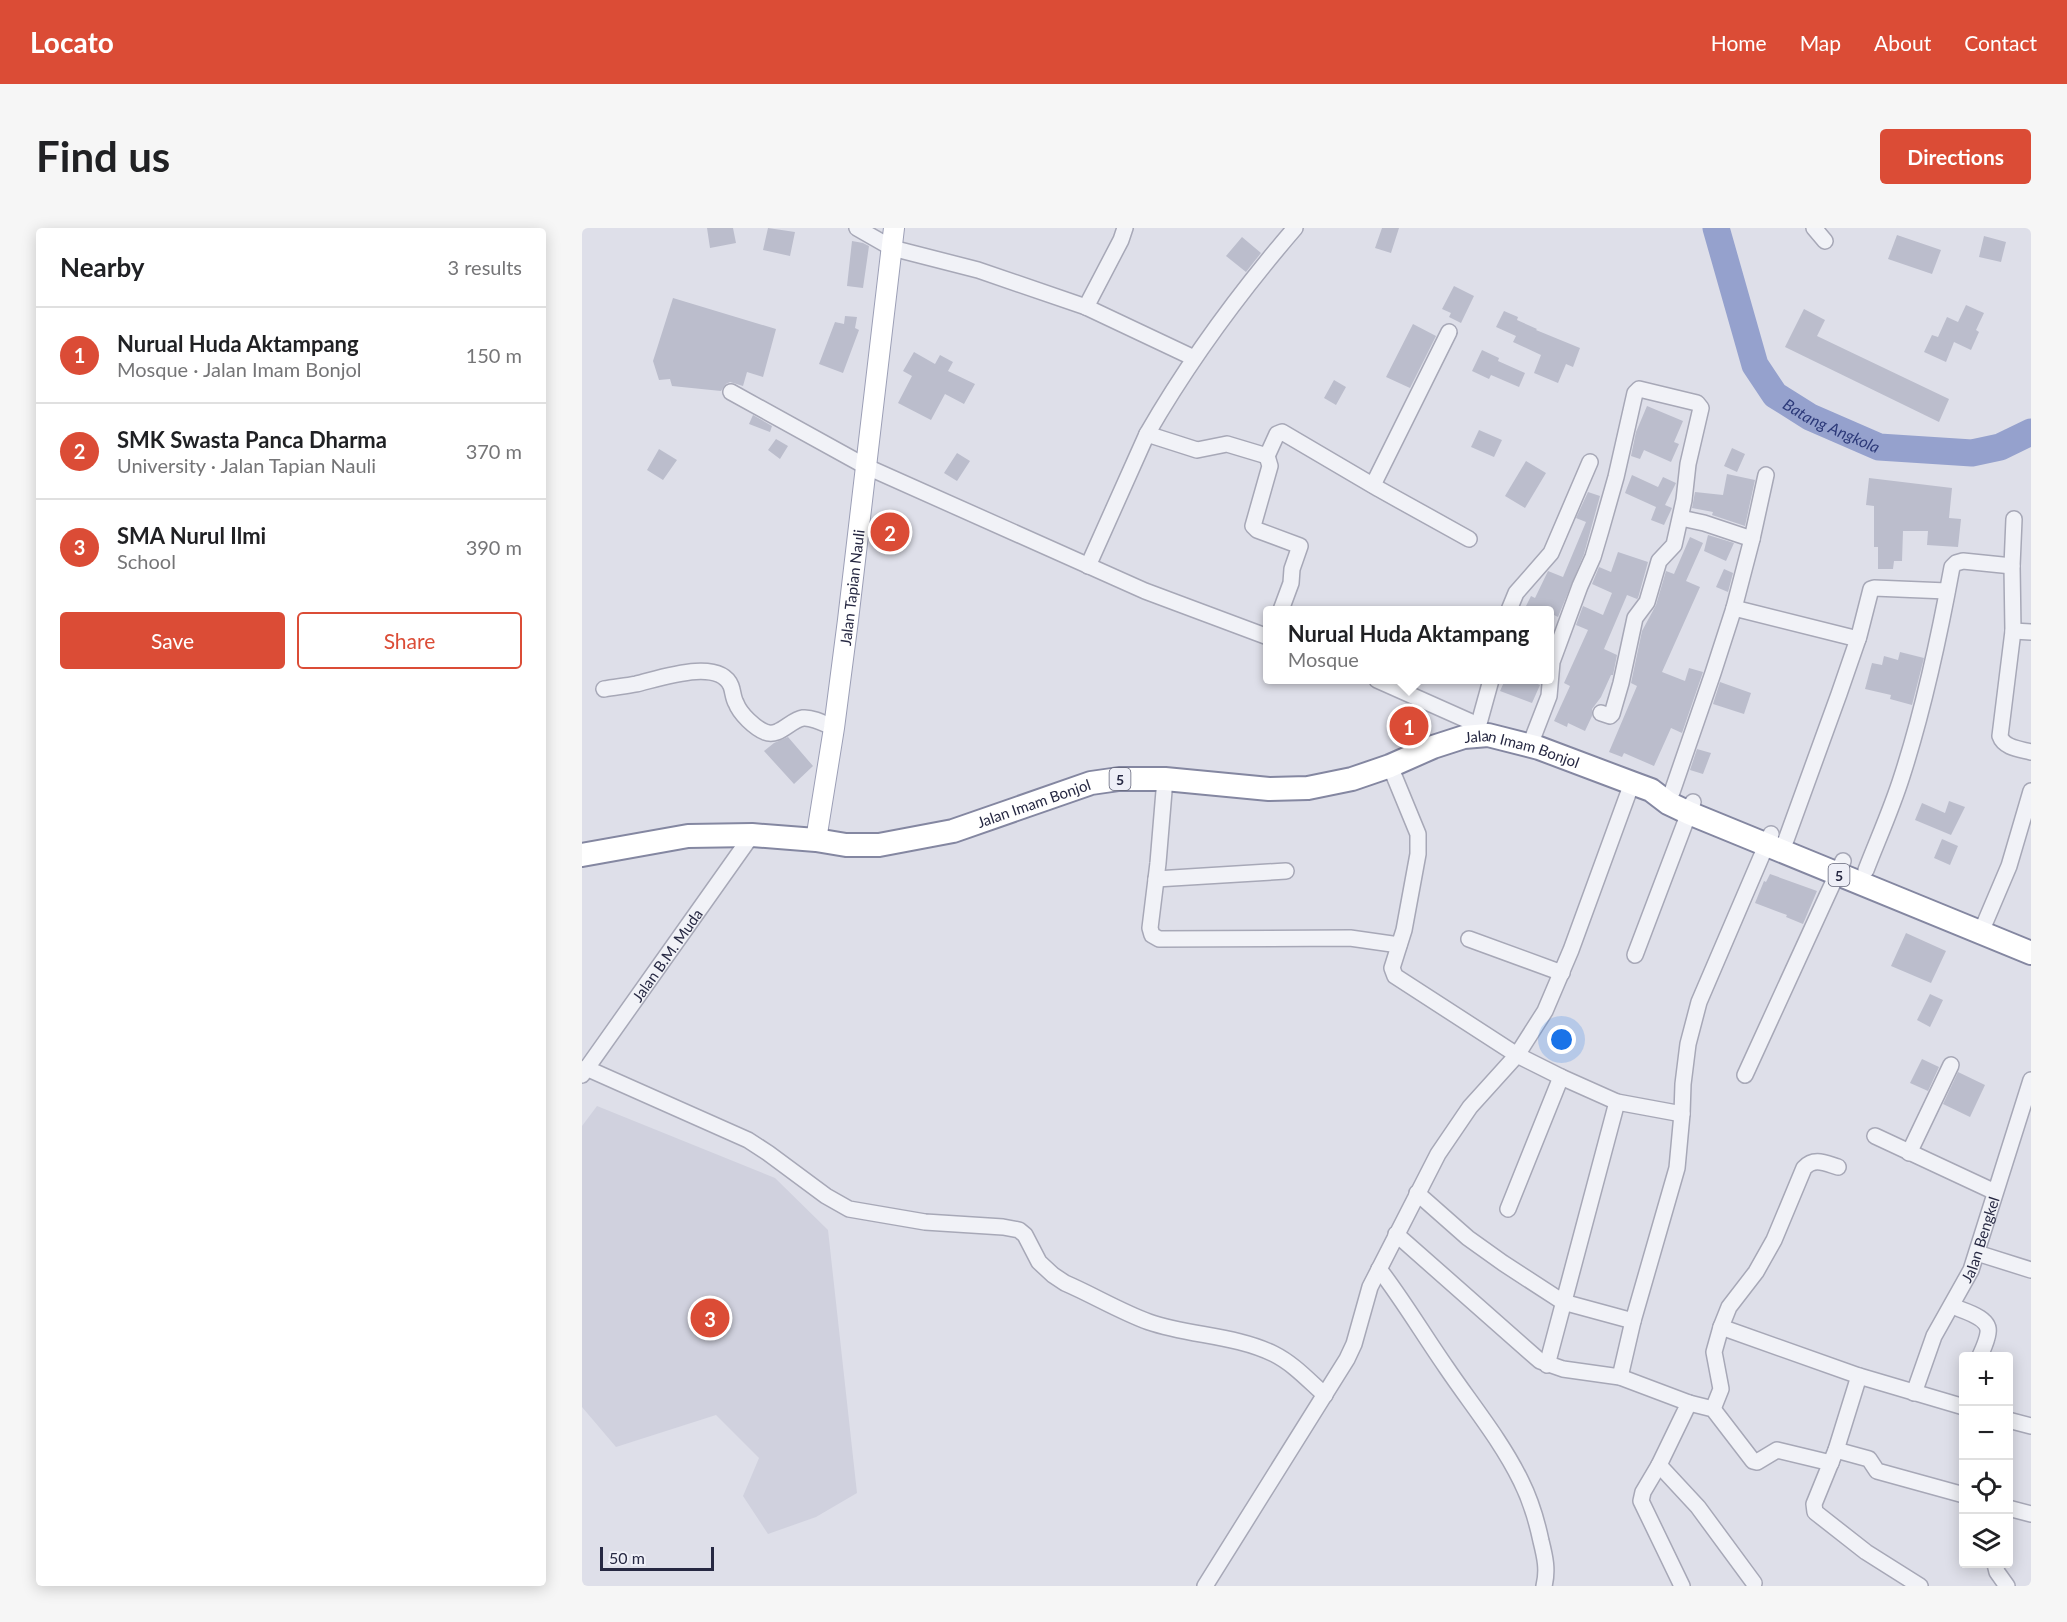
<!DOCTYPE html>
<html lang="en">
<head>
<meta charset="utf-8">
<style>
  :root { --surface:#fff; --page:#f6f6f6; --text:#202124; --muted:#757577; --line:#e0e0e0; --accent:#db4c36 }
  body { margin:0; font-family:Lato,sans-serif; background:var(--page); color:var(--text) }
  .controls { position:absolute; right:18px; bottom:18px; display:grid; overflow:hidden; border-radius:6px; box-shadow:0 3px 15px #0003 }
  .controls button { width:54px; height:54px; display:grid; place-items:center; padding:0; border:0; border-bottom:2px solid var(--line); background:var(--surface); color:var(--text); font:30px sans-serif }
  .scale { position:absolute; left:18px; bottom:15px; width:114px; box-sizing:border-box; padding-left:6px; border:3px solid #262842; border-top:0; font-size:16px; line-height:21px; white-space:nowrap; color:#262842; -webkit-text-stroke:4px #eeeff7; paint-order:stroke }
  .you { position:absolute; left:980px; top:812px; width:21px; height:21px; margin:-15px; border:4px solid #fff; border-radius:50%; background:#1a73e8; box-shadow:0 0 0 9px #1a73e833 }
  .badge { display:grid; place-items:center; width:39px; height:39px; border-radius:50%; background:var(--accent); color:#fff; font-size:20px; font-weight:700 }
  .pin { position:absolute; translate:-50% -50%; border:3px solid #fff; box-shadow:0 2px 6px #0006 }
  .popup { position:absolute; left:681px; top:378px; width:291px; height:78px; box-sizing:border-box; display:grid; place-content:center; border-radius:6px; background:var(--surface); filter:drop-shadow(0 2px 4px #0005); font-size:20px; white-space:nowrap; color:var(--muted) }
  .popup b { font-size:22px; color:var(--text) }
  .popup::after { content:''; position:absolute; left:50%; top:100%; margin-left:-12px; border:12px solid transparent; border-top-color:var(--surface) }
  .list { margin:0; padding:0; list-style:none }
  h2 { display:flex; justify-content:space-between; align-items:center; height:78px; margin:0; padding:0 24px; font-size:26px }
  h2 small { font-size:20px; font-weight:400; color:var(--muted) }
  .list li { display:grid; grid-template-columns:39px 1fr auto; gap:18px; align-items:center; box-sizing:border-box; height:96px; padding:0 24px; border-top:2px solid var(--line) }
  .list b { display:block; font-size:22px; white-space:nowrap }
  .list p { margin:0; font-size:20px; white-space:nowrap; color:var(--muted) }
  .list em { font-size:20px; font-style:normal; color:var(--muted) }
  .actions { display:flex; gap:12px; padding:18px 24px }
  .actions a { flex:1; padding:14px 0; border:2px solid var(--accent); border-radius:6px; text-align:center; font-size:21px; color:var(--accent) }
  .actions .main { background:var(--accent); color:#fff }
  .icon { flex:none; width:33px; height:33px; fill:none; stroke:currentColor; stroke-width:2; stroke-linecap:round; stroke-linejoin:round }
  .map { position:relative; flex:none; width:1449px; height:1358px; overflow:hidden; border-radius:6px }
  header { display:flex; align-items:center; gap:36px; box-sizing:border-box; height:84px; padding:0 30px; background:var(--accent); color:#fff }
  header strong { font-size:28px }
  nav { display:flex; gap:33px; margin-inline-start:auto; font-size:21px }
  .intro { display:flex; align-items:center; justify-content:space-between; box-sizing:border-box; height:144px; padding:0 36px }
  h1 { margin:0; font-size:42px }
  .button { padding:15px 27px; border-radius:6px; background:var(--accent); color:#fff; font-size:21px; font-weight:700 }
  main { display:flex; gap:36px; padding:0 36px }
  aside { flex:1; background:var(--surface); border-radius:6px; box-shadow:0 3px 15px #0003 }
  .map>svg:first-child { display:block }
</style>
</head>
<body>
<header>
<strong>Locato</strong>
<nav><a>Home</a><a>Map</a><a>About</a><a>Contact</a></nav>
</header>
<div class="intro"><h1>Find us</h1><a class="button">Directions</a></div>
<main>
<aside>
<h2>Nearby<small>3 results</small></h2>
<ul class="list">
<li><span class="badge">1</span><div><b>Nurual Huda Aktampang</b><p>Mosque · Jalan Imam Bonjol</p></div><em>150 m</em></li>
<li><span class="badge">2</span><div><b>SMK Swasta Panca Dharma</b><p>University · Jalan Tapian Nauli</p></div><em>370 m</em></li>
<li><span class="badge">3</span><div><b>SMA Nurul Ilmi</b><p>School</p></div><em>390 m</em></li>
</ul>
<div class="actions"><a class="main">Save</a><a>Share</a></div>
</aside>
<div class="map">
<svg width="1449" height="1358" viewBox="0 0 1449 1358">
  <rect width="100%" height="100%" fill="#dedfe9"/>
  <path fill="#d0d1de" d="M15 878 193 950 246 1002 275 1265 234 1289 186 1306 161 1268 177 1230 134 1187 34 1219 0 1179V898Z"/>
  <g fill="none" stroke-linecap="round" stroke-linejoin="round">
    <path stroke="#95a1cd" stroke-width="27" id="s1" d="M1134 0 1173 137 1193 167 1228 189 1297 219 1390 225 1418 219 1449 204"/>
  </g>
  <path fill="#bbbdcc" d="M125 0H151L154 15 128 20Z
    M186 0 213 4 208 28 181 22Z
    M800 0H817L809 25 793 20Z
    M1315 7 1359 22 1350 46 1306 31Z
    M1402 8 1424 14 1419 34 1397 29Z
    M660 9 679 25 664 44 644 28Z
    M270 13 281 15 287 18 281 60 265 58Z
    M872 58 892 68 879 95 867 89 869 85 860 81Z
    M91 70 194 101 181 149 165 144 161 158 148 154 144 156 139 163 90 158 88 151 77 152 71 133Z
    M1384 77 1402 85 1394 102 1397 104 1389 122 1372 114 1364 134 1342 124 1350 107 1356 109 1365 89 1376 94Z
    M1222 81 1243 92 1235 108 1367 171 1357 194 1203 119Z
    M922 83 936 89 935 92 955 101 954 102 998 120 991 139 984 136 976 155 952 145 959 127 931 114 934 108 914 99Z
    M263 88 275 89 273 100 277 102 261 145 237 136 253 94 262 96Z
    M831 96 854 108 828 160 804 149Z
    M900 122 917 130 916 133 943 145 937 159 909 147 907 151 890 143Z
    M332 124 353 136 358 127 371 134 366 143 393 156 382 176 363 166 349 192 316 175 330 148 321 143Z
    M752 152 764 159 754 177 742 170Z
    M1065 178 1101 193 1092 214 1097 216 1089 234 1062 222 1058 231 1049 228 1054 204Z
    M171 187 190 198 188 204 167 196Z
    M897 202 920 212 912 229 889 219Z
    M194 211 206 218 198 231 186 222Z
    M1150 220 1163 226 1155 244 1142 238Z
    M77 221 95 232 81 252 65 242Z
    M375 225 388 233 375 253 362 245Z
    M944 233 964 245 943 280 923 268Z
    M1145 246 1173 252 1163 298 1130 287 1131 284 1110 280 1113 264 1141 267Z
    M1050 247 1076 259 1081 249 1094 255 1083 277 1090 280 1082 297 1069 292 1074 279 1043 265Z
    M1287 250 1370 260 1367 290 1379 291 1376 319 1345 317 1346 303H1321L1320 333H1312L1311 341H1296V319H1292V278L1284 277Z
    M1006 264 1018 268 1002 326 976 389 968 385V382H942L949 368 953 370 966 343 981 349 1004 294 994 290Z
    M1126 307 1152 315 1144 333 1122 323Z
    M1108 309 1121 315 1104 353 1118 359 1080 444 1103 453 1107 440 1121 444 1100 505 1089 500 1072 538 1042 525 1040 529 1027 524 1055 458 1049 455 1060 403 1074 377 1084 343 1092 346Z
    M1036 324 1066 334 1056 370 1055 371 1045 367 1022 421 1035 427 1031 447H1029L1019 469 1010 481V488L1003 503 986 495 985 499 972 493 988 458 982 455 1006 402 994 397 1001 378 1021 387 1030 365 1010 356 1017 339 1029 344Z
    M1142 341 1151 345 1146 364 1134 359Z
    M1318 424 1342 430 1330 477 1308 471 1309 467 1283 461 1290 435 1300 437 1302 428 1316 432Z
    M923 452H946L958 457 950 475 918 463Z
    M1138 454 1169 465 1162 486 1131 476Z
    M835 481 844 506 819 515 810 490Z
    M206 509 231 538 212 556 182 523 192 515Z
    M1115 521 1129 525 1121 546 1108 542Z
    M1367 573 1383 579 1369 607 1333 592 1340 575 1363 585Z
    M1360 611 1376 618 1368 637 1352 630Z
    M1188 646 1235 663 1221 696 1204 689 1205 687 1173 675 1182 653 1184 654Z
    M1324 705 1364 723 1349 755 1309 738Z
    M1348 766 1361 772 1348 799 1335 792Z
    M1340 831 1357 839 1346 863 1328 855Z
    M1376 844 1403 857 1388 889 1361 876Z"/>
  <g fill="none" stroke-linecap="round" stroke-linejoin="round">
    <defs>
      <g id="minor">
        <path d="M275 0 310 20 396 42 504 79 612 130"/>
        <path d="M1232 0 1243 13"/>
        <path d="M504 79 539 12 543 0"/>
        <path d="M149 164 283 238 563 363 686 409"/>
        <path d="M565 206 615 222 645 216 685 228 695 206 700 204 797 261 887 311"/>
        <path d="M685 228 688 238 671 298 675 302 718 318 710 341 709 355 699 382"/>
        <path d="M791 257 867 104"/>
        <path d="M1099 290 1122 295 1170 311"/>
        <path d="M1432 291 1430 338 1431 403 1418 508C1422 520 1438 521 1449 524"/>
        <path d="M506 338 565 206C607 133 658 64 713 0"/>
        <path d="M1152 380 1170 311 1184 247"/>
        <path d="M927 382 934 365 969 325 1008 234"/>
        <path d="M1431 403 1449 404"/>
        <path d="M795 452 887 493 906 507"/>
        <path d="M22 461C33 459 44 458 54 456 76 451 137 429 149 458 151 463 151 470 154 475 158 486 173 500 183 504 197 510 208 492 221 490 231 489 243 496 252 500"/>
        <path d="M896 499 909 452"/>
        <path d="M948 517 967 468 970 434 998 358 1011 329 1019 302 1034 249 1053 165 1057 161 1115 175 1119 180 1106 236 1102 272 1092 317 1077 333 1065 374 1053 390 1039 455 1030 486 1028 488 1019 485"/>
        <path d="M808 538 836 606V626L822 702 810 740 813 748 935 827 979 849 1035 874 1100 886"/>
        <path d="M583 551 576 635 568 700 570 707 577 711 768 710 817 717"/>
        <path d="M1090 564 1131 445 1152 380 1276 411"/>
        <path d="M1204 612 1257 466 1277 408 1289 361 1292 360 1365 363"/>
        <path d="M1284 642C1296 611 1310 580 1320 548 1342 480 1357 410 1370 339L1374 335 1381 333 1430 338"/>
        <path d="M574 651 704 643"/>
        <path d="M1399 704 1427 638 1449 563"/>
        <path d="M887 711 980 745"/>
        <path d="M1053 727 1111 574"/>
        <path d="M4 840 166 912 186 925 244 968 267 981 343 994 421 999 437 1002 443 1007 457 1034 471 1047 483 1055C511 1067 539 1084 567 1094 608 1108 653 1107 692 1126 712 1136 727 1153 743 1167"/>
        <path id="s2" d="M0 847 170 607"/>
        <path d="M1163 847 1261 633"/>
        <path d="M1293 908 1413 964"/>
        <path d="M1327 925 1369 837"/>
        <path d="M1256 939C1243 935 1232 929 1222 940L1192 1012 1174 1044 1147 1079 1139 1099 1277 1148 1382 1179"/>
        <path d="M835 965 886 1010 921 1035 981 1074 1051 1093"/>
        <path d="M926 981 979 849"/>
        <path d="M814 1006 958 1133 981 1141 1038 1149 1107 1175 1077 1237 1116 1279 1172 1355"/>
        <path d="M1395 1025 1449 1042"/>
        <path d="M797 1041C821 1072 841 1106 864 1139 889 1176 919 1212 939 1253 948 1271 955 1294 959 1313 963 1329 966 1342 962 1358"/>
        <path d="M1370 1078C1381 1083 1409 1089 1406 1105 1405 1113 1401 1121 1398 1128"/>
        <path d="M965 1137 1035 874"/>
        <path d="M1277 1148 1254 1222 1232 1276 1233 1284 1284 1324 1338 1358"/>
        <path d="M1038 1149 1051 1093 1095 940 1100 886 1101 856 1106 816 1117 774 1189 606"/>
        <path id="s3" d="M1332 1165 1352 1108 1389 1042 1449 852"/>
        <path d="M1107 1175 1131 1181 1171 1233 1175 1234 1195 1222 1249 1235"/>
        <path d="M1131 1181 1139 1161 1132 1124 1139 1099"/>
        <path d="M1426 1192 1449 1198"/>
        <path d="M1254 1222 1287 1231 1295 1243 1382 1267"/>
        <path d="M1077 1237 1061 1264 1059 1273 1100 1358"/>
        <path d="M1426 1280 1449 1286"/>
        <path d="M1413 1336 1415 1344 1425 1358"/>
        <path d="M623 1358 765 1131 772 1116 788 1059 856 926 888 879 935 827 963 783 989 722 1050 555"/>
      </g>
      <g id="major">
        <path id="s4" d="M234 612 252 500 266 392 312 0"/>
      </g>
      <g id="highway">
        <path id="s5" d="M0 627 106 608 170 607 234 612 264 617H297L371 603 509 555 537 551H583L687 561 726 560 770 551 808 538 851 519 882 509 906 507 957 520 1050 555 1069 562 1086 575 1107 585 1449 725"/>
      </g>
    </defs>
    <use href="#minor" stroke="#a7a8b7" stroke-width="18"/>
    <use href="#major" stroke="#9c9fb6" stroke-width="22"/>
    <use href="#highway" stroke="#8487a1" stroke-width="26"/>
    <use href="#minor" stroke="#f1f2f7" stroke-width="15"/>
    <use href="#major" stroke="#fff" stroke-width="20"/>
    <use href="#highway" stroke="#fff" stroke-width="22"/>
  </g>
  <g text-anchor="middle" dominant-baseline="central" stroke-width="4.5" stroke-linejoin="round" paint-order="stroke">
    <g fill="#eeeff7" stroke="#626478" stroke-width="1.5">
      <rect x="527.5" y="540" width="21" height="22" rx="4.5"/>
      <rect x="1246.5" y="636" width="21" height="22" rx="4.5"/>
    </g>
    <g font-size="14" font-weight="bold" fill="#262842">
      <text x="538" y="551">5</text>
      <text x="1257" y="647">5</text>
    </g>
    <g font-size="15" fill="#262842" stroke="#eeeff7">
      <text stroke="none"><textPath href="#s4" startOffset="255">Jalan Tapian Nauli</textPath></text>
      <text stroke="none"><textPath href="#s5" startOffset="963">Jalan Imam Bonjol</textPath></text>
      <text stroke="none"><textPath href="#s5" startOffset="460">Jalan Imam Bonjol</textPath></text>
      <text stroke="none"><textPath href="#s2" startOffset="147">Jalan B.M. Muda</textPath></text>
      <text stroke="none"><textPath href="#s3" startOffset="168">Jalan Bengkel</textPath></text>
    </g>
    <g font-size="16" font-style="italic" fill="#2c3979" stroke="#eeeff7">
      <text stroke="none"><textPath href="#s1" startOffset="243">Batang Angkola</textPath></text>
    </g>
  </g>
</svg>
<div class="controls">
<button>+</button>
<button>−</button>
<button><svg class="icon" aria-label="locate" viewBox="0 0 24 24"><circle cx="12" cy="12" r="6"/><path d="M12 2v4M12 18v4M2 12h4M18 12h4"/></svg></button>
<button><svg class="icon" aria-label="layers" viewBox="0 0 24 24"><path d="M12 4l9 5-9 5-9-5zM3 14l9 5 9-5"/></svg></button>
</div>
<div class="scale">50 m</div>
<div class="you"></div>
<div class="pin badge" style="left:827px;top:498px">1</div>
<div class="popup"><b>Nurual Huda Aktampang</b>Mosque</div>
<div class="pin badge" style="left:308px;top:304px">2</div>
<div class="pin badge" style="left:128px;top:1090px">3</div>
</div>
</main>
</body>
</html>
